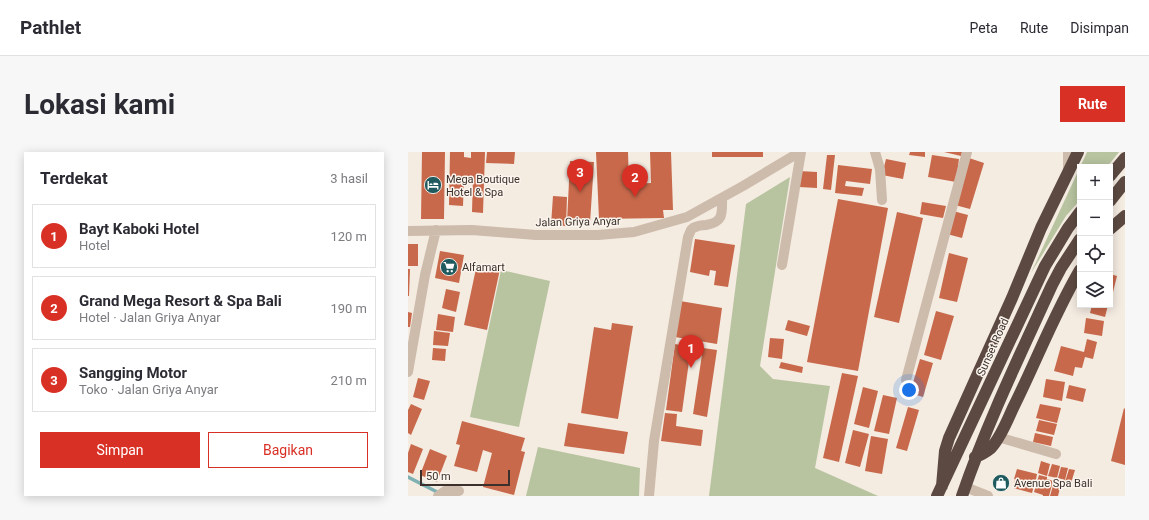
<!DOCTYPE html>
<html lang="id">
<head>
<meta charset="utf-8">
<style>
  :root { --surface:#fff; --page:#f7f7f7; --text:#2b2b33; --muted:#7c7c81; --line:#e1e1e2; --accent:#d93025 }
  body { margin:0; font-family:Roboto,sans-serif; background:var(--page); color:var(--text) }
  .controls { position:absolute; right:12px; top:12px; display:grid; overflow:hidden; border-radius:0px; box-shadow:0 2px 10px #0003 }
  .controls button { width:36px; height:36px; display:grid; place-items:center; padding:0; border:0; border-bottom:1px solid var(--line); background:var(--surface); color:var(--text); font:20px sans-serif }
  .scale { position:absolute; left:12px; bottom:10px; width:90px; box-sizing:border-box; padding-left:4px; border:2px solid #3b302b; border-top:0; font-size:11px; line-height:14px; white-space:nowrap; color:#3b302b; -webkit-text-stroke:3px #fbf5ee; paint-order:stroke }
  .you { position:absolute; left:501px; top:238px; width:14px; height:14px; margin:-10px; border:3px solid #fff; border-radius:50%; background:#1a73e8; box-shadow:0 0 0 6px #1a73e833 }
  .badge { display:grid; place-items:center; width:26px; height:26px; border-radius:50%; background:var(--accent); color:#fff; font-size:13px; font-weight:700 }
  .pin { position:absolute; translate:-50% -33px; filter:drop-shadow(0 1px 2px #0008) }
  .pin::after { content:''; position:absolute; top:21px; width:14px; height:12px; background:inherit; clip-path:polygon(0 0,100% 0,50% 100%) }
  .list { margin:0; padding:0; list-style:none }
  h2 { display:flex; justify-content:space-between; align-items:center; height:52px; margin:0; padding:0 16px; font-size:17px }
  h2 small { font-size:13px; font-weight:400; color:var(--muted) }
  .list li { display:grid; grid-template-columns:26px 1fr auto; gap:12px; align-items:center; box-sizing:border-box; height:64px; margin:0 8px 8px; padding:0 8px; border:1px solid var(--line); border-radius:0px }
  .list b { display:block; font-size:15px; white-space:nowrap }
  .list p { margin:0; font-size:13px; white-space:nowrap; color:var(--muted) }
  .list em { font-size:13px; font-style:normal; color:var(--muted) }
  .actions { display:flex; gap:8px; padding:12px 16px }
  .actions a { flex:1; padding:9px 0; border:1px solid var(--accent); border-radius:0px; text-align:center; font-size:14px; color:var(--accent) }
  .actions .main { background:var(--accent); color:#fff }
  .icon { flex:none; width:22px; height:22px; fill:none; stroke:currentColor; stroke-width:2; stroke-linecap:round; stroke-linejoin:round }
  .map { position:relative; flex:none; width:717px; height:344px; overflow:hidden; border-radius:0px }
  header { display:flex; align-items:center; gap:24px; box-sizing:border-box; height:56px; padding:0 20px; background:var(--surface); border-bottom:1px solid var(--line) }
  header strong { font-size:19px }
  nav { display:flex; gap:22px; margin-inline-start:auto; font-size:14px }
  .intro { display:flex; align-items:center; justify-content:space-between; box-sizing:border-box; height:96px; padding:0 24px }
  h1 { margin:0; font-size:28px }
  .button { padding:10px 18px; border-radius:0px; background:var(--accent); color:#fff; font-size:14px; font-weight:700 }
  main { display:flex; gap:24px; padding:0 24px }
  aside { flex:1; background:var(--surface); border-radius:0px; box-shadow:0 2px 10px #0003 }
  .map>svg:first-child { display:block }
</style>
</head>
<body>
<header>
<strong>Pathlet</strong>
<nav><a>Peta</a><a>Rute</a><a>Disimpan</a></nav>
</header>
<div class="intro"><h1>Lokasi kami</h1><a class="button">Rute</a></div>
<main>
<aside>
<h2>Terdekat<small>3 hasil</small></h2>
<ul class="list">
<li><span class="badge">1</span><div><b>Bayt Kaboki Hotel</b><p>Hotel</p></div><em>120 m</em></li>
<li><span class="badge">2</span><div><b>Grand Mega Resort &amp; Spa Bali</b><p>Hotel · Jalan Griya Anyar</p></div><em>190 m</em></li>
<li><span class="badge">3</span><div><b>Sangging Motor</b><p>Toko · Jalan Griya Anyar</p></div><em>210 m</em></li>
</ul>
<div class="actions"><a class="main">Simpan</a><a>Bagikan</a></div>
</aside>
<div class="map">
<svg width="717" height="344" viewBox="0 0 717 344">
  <rect width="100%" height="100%" fill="#f4ebe1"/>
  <path fill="#b8c4a0" d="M679 0H711L699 15H672V48L658 64 623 121Z
    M382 25 352 214 365 227 422 234 407 316 470 344H301L338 52Z
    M93 118 142 129 111 275 62 265Z
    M130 295 232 316 231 344H118Z"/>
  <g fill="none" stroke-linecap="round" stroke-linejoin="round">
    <path stroke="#7fb0b2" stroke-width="3.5" d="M0 325 31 341"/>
  </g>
  <path fill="#c8694b" d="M14 0H37L36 67H13Z
    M42 0H56V5L63 6V0H77L75 61 64 60 65 24H56L55 54 41 53Z
    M79 0H107L106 12 78 11Z
    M188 0H220L221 32 243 31 242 0H263L265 58H255L256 66 191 67Z
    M304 0H355V5H304Z
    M502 0H517V5L501 3Z
    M536 0H554L553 4Z
    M419 3H427L423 38 415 37Z
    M524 3 551 7 548 30 520 25Z
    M561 6 576 11 562 57 547 53Z
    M478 7 498 11 495 27 474 23Z
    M162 9 186 10 182 71 159 70Z
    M430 13 464 17 462 32 438 29 437 34 456 36 454 44 427 41Z
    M391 19 409 20V36L391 35Z
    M145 44 159 45 158 74 143 73Z
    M430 47 480 56 450 219 399 210Z
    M514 50 538 54 535 66 512 62Z
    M545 59 560 63 554 86 539 82Z
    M489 60 515 66 491 171 466 165Z
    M287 87 327 93 320 135 306 133 308 119 302 118 301 124 282 120Z
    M0 92H10V114H0Z
    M32 99 56 103 51 131 27 126Z
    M541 101 560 106 549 150 531 146Z
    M69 112 92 117 79 178 56 173Z
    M0 117H2L1 144H0Z
    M702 122 709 124 703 148H702Z
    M38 137 52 140 48 160 34 156Z
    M272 149 314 156 309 192 267 185Z
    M684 153H700L697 165 682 161Z
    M528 159 546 164 533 208 516 203Z
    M0 160 4 161 2 175H0Z
    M30 162 47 165 45 180 28 178Z
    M678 166 696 169 694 184 676 181Z
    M380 168 402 174 399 184 377 178Z
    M204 171 225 174 210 267 173 261 186 175 203 178Z
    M26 179 42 181 40 194 25 193Z
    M362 186 376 187 374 207 360 205Z
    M679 187 689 190 685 207 677 205 674 216 667 215 665 224 646 219 653 194 676 200Z
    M267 192 283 195 274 260 258 258Z
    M25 196 38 197 37 209 24 208Z
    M295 196 309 198 299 265 285 262Z
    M512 207 525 211 515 245 502 241Z
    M373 210 395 215 394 221 371 216Z
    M434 221 450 224 431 310 415 306Z
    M10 226 22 229 16 248 5 245Z
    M638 227 657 230 654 249 635 245Z
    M661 233 678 237 675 250 658 246Z
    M455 235 470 239 461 276 446 272Z
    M475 243 489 246 481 282 466 279Z
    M3 252 14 257 3 283 0 281V258Z
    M632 252 653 256 649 271 628 266Z
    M500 255 511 258 499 299 488 296Z
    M716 256 717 257V313L703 309Z
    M257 261 269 262 268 274 295 278 293 294 253 289Z
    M631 268 649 272 646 283 628 279Z
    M54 269 117 286 113 299 117 300 106 343 75 335 84 301 75 298 69 320 46 314 52 293 48 292Z
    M160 271 220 280 216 302 156 294Z
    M445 278 461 282 452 315 437 311Z
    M627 281 645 285 643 294 625 290Z
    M463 284 480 287 474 322 457 319Z
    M3 292 15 297 5 322 0 320V301Z
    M22 297 39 304 29 330 12 323Z
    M633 309 642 312 639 324 630 321Z
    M644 312 652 314 649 326 640 324Z
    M653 315 660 316 657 328 650 326Z
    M609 317 629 322 627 333 606 327Z
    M661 317 667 318 663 331 657 330Z
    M631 323 639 325V327L645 329 641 344H635V343L626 340Z
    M607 328 626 334 624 341 605 336Z
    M646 330 653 332 650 344H642Z"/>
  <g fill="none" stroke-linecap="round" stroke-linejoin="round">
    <path stroke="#cdbbac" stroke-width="10" d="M467 0 472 17 474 48
      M660 0V20
      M0 79 64 78 128 83H190L226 80 279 65 335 34 392 0
      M374 113 393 0
      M0 220 17 123 28 78
      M498 228 559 0
      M590 285 648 302
      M557 335 580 344
      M30 344 37 339H51
      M241 344 246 289 280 85 283 78 285 76C289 74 293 73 298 73 316 70 314 61 314 46"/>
    <path stroke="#5c4a42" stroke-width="12" d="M702 24 717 6
      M702 49 717 30
      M702 77 717 64
      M567 305C573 303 578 300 583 296 593 285 599 269 605 256 628 210 646 162 672 118
      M534 334 537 299 541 286 604 146 633 76 670 0
      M529 344 637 114 660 76 672 60
      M554 344C579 271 612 203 644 133L653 116 672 87"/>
  </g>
  <defs>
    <symbol id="hotel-disc" viewBox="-11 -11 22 22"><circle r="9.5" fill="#1f5a5e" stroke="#fbf5ee"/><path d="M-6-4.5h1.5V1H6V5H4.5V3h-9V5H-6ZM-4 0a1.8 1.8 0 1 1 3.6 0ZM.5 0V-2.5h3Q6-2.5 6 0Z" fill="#fff"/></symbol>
    <symbol id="supermarket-disc" viewBox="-11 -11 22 22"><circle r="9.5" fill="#1f5a5e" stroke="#fbf5ee"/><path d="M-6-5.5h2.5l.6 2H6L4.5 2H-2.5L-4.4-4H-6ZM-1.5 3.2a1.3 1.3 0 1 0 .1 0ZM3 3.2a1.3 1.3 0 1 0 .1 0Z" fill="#fff"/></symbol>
    <symbol id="shop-disc" viewBox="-11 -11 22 22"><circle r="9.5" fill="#1f5a5e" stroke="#fbf5ee"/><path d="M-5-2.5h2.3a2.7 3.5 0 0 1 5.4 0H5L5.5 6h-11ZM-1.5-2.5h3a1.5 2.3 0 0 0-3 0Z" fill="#fff"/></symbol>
  </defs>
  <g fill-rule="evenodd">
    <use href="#hotel-disc" x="15" y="23" width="20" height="20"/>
    <use href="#supermarket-disc" x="31" y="105" width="20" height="20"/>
    <use href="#shop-disc" x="583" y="321" width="20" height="20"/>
  </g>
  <g text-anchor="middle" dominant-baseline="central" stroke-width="3" stroke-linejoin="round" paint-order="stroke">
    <g font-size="11" fill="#3b302b" stroke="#fbf5ee" text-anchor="start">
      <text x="38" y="27">Mega Boutique<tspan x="38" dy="13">Hotel &amp; Spa</tspan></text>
      <text x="54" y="115">Alfamart</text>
      <text x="606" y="331">Avenue Spa Bali</text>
    </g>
    <g font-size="11" fill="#3b302b" stroke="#fbf5ee">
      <text transform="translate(170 70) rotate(-1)">Jalan Griya Anyar</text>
      <text transform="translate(585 195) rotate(-66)">Sunset Road</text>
    </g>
  </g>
</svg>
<div class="controls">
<button>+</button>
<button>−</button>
<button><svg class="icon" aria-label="locate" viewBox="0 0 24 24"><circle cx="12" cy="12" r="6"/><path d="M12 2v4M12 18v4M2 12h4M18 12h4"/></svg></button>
<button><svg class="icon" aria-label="layers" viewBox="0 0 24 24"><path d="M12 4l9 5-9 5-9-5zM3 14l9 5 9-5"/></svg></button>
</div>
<div class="scale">50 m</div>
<div class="you"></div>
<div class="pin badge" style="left:283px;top:216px">1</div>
<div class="pin badge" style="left:227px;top:45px">2</div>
<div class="pin badge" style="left:172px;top:40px">3</div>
</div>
</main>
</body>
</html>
